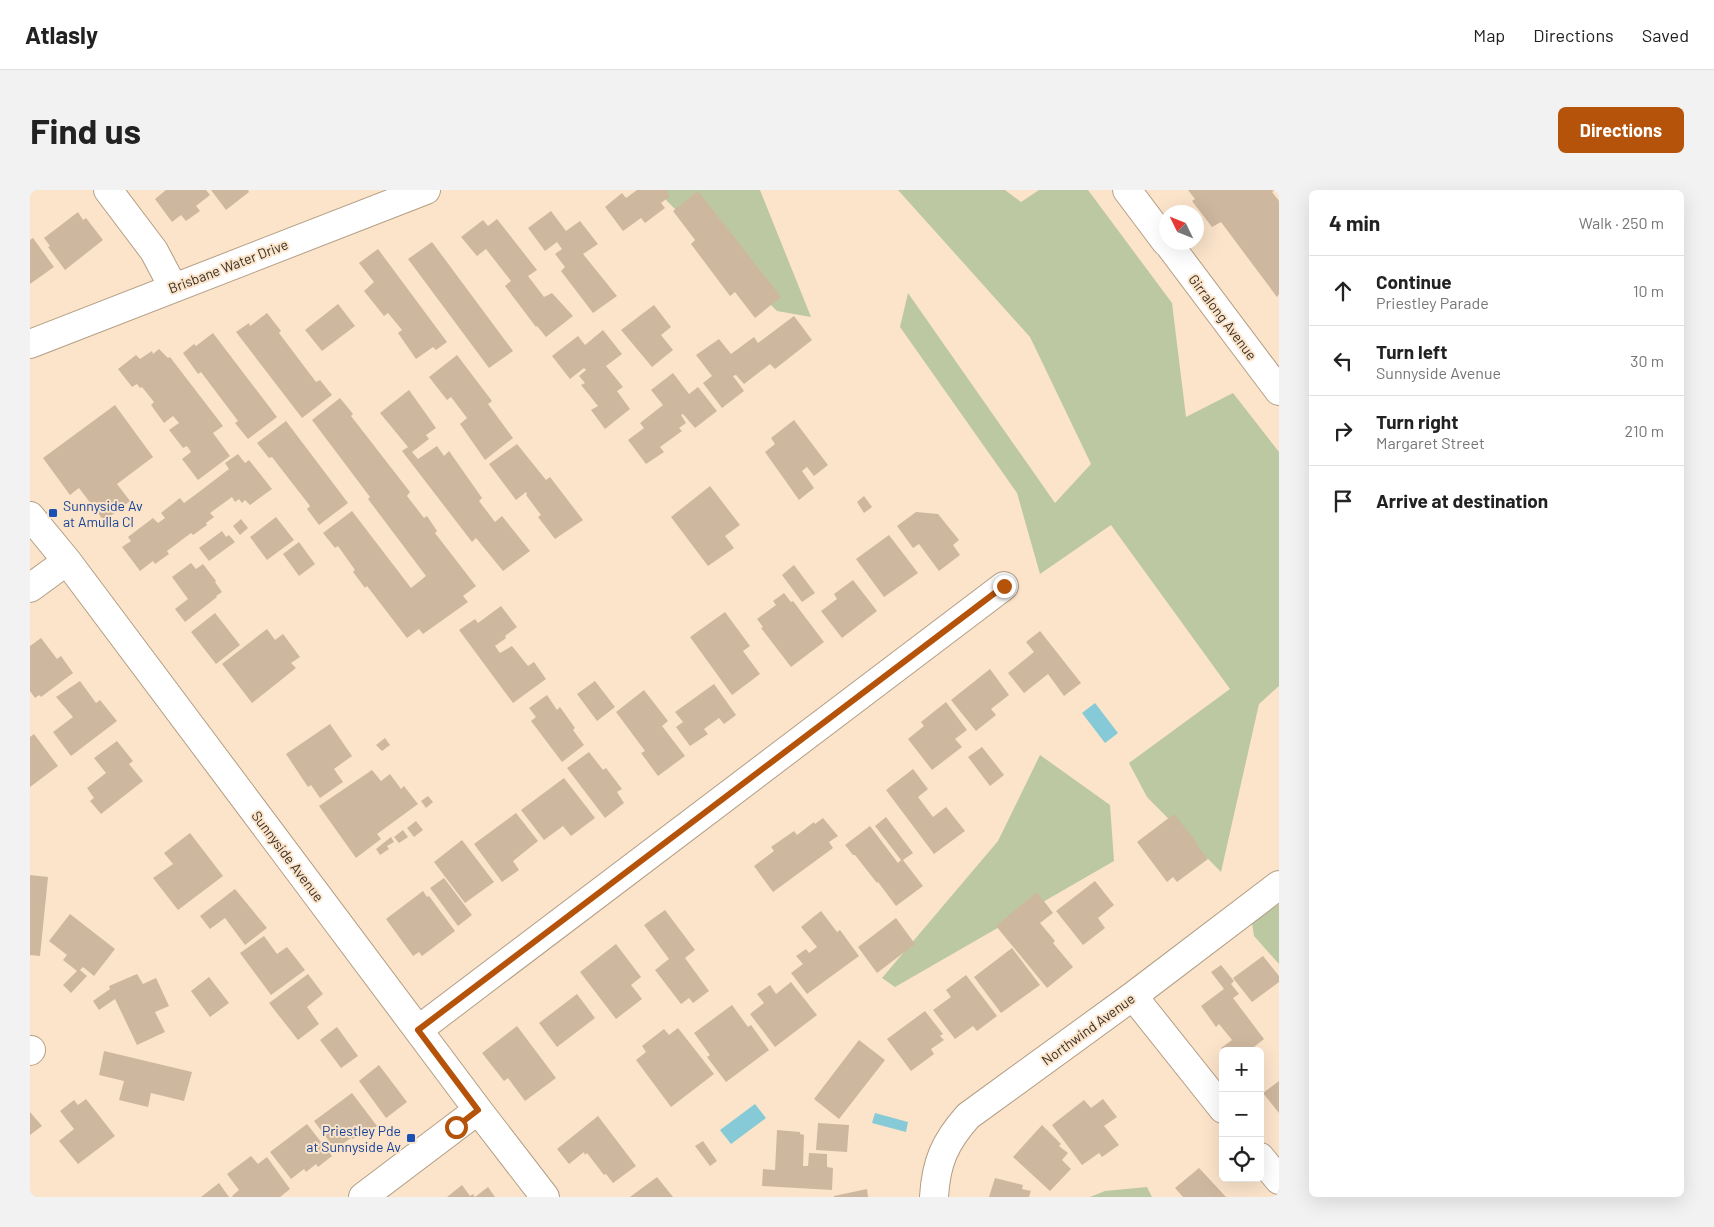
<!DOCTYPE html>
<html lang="en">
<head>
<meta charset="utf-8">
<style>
  :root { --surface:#fff; --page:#f2f2f2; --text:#222; --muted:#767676; --line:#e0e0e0; --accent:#b45309 }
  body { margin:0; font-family:Barlow,sans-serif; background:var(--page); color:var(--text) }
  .controls { position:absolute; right:15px; bottom:15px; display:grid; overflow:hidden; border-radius:8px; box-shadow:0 5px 20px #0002 }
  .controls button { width:45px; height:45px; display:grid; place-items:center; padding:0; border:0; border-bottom:1px solid var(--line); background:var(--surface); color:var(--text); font:25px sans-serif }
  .compass { position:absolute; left:1129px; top:15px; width:45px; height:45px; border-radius:50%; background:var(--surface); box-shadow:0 5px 20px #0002; rotate:313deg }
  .stop { position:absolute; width:15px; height:15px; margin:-11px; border:4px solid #b45309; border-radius:50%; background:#fff }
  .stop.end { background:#b45309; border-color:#fff; box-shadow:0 1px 5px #0008 }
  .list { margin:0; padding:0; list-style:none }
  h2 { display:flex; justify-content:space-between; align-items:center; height:65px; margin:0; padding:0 20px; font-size:21px }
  h2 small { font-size:16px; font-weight:400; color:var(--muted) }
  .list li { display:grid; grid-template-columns:32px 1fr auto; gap:15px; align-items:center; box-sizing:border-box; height:70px; padding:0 20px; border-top:1px solid var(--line) }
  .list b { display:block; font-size:19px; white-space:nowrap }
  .list p { margin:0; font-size:16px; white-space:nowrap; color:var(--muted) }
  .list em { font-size:16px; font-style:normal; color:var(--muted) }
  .icon { flex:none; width:28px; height:28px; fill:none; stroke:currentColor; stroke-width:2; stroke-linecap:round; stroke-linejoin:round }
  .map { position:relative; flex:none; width:1249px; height:1007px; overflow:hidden; border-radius:8px }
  header { display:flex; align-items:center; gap:30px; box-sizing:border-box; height:70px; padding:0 25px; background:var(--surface); border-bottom:1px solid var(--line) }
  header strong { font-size:24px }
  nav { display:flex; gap:28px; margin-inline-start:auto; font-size:18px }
  .intro { display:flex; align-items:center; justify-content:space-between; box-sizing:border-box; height:120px; padding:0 30px }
  h1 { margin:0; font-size:35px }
  .button { padding:12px 22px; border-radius:8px; background:var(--accent); color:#fff; font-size:18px; font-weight:700 }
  main { display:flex; gap:30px; padding:0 30px }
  aside { flex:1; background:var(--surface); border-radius:8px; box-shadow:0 5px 20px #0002 }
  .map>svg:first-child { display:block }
</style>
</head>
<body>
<header>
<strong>Atlasly</strong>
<nav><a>Map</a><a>Directions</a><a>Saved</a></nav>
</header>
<div class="intro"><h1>Find us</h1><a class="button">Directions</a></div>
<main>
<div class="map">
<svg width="1249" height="1007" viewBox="0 0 1249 1007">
  <rect width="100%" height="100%" fill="#fbe4ca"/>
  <path fill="#bcc8a2" d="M629 0H730L781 127 747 121 637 11Z
    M868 0H975L991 12 1009 0H1058L1142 113 1156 227 1203 203 1249 262V496L1229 514 1191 682 1117 607 1099 573 1200 499 1081 335 1010 384 987 303 870 137 878 103 1025 313 1061 274 1000 147Z
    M1010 565 1080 615 1084 671 865 797 852 788 968 651Z
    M1249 714V774L1224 746 1222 733Z
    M1117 997 1122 1007H1060L1075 1001Z"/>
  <path fill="#85cad6" d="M1065 513 1088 543 1075 553 1052 523Z
    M725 914 736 928 701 954 690 940Z
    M845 923 878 932 876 942 842 933Z"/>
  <path fill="#cdb79e" d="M136 0H176L180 5 166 16 170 21 156 31 151 25 142 32 125 9Z
    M181 0H218L219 2 196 20Z
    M607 0H636L640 6 631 13 635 18 615 33 611 28 593 41 575 17 592 3 596 8Z
    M1158 0H1245L1242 2 1249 11V104L1247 107 1191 32 1182 37 1162 11 1165 9Z
    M668 1 751 107 725 128 705 102 700 106 661 54 665 50 643 21Z
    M521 21 536 41 550 31 568 54 553 64 587 106 563 123 531 81 535 77 525 64 532 59 527 52 515 61 498 38Z
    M48 22 53 30 56 28 73 50 35 80 18 57 20 56 14 48Z
    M467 29 507 80 498 86 514 107 522 103 543 126 516 147 507 136 506 137 475 96 481 91 456 59 447 66 431 47 453 30 458 36Z
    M3 48 24 77 0 94V50Z
    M402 52 483 161 459 178 378 69Z
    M348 59 417 152 406 160 403 157 386 169 368 143 372 140 358 123 354 126 334 101 344 92 329 73Z
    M308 114 325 136 292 161 275 140Z
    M624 115 641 137 631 145 643 160 622 177 591 140Z
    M237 123 251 141 249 143 286 192 290 190 302 205 272 228 206 142 219 133 220 136Z
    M764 126 782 150 745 179 740 174 714 194 706 185 703 186 714 201 692 218 673 193 682 186 666 165 689 149 701 164 724 147 728 153Z
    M573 140 592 164 576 176 593 197 587 201 600 219 575 239 561 220 568 216 551 195 555 193 549 186 556 180 554 178 540 189 522 166 548 146 555 155Z
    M183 143 247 227 218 249 205 233 208 231 171 182 168 184 153 163 164 154 166 156Z
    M129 159 138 168 140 167 193 236 183 243 200 266 168 290 152 269 161 262 157 256 153 258 139 240 149 233 143 226 134 233 121 215 124 212 112 197 110 198 107 194 102 197 88 179 106 165 110 169 122 161 123 164Z
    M427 165 462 211 458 214 483 248 455 270 430 234 437 228 421 207 417 210 399 187Z
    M643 183 659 204 668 197 687 221 665 238 653 224 651 225 656 233 649 238 652 241 630 257 634 262 616 274 598 250 614 238 610 233 633 215 621 200Z
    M379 200 406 238 396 245 399 249 382 262 388 269 407 256 414 266 419 261 452 308 449 311 465 332 472 326 500 361 473 381 446 348 442 352 372 261 378 257 350 223Z
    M310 208 323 224 321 226 380 302 377 306 394 328 397 326 407 341 405 343 446 396 433 406 438 412 393 444 389 439 377 448 337 396 335 398 323 382 325 380 308 356 305 358 293 343 322 321 381 398 396 386 338 309 340 307 282 230Z
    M85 215 123 267 87 294 100 311 74 331 49 298 40 305 13 268Z
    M764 230 798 275 784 286 777 277 772 281 784 298 769 310 735 262 745 254 741 248Z
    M256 231 318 313 289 335 277 319 280 316 242 267 239 268 227 253Z
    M487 254 516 290 520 287 553 330 525 349 508 327 511 325 496 305 497 304 496 302 486 310 459 274Z
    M208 264 215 273 219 270 242 299 220 315 215 310 212 313 209 309 205 312 202 307 180 323 184 327 176 333 177 335 163 345 161 343 137 361 139 364 125 374 123 371 110 381 92 357 101 351 98 347 123 328 128 333 135 328 131 323 150 308 154 313 165 305 199 279 195 273Z
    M680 296 710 335 695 346 704 358 678 376 641 327Z
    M834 306 842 317 834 323 827 312Z
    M886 322 908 324 929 350 923 355 930 365 909 381 889 354 883 358 867 336Z
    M246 327 264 350 237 370 220 347Z
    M211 329 218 338 210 345 203 336Z
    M192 341 196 347 199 345 205 352 179 371 169 358Z
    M859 345 888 383 854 407 826 369Z
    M269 352 285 374 269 386 253 364Z
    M161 373 166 379 173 374 186 391 185 392 192 402 186 406 187 407 155 432 145 419 158 409 142 387Z
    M764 375 785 403 772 412 752 385Z
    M823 390 847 421 812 448 791 421 807 409 804 404Z
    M754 403 761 412 763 411 794 452 761 477 731 438 733 437 727 429 746 415 743 411Z
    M471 416 487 437 475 446 476 448 465 456 470 463 482 456 498 476 504 472 516 489 483 513 429 440 445 429 448 433Z
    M695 422 720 456 713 461 730 484 702 505 660 447Z
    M185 423 210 455 186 474 161 442Z
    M237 439 245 450 253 444 270 467 261 473 266 478 222 513 192 474Z
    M1010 441 1051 493 1034 506 1018 484 994 503 978 483 1004 462 996 452Z
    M11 448 27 469 31 466 43 483 11 507 9 505 5 508 0 501V456Z
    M960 479 979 505 961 519 966 525 946 541 921 510Z
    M50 491 66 513 70 510 87 531 41 566 23 542 43 527 26 507Z
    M565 491 585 517 567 531 547 504Z
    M684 494 706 525 694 534 689 528 674 539 678 544 660 556 646 537 653 532 645 522Z
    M614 500 638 531 632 536 655 566 628 586 611 563 615 561 586 522Z
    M517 505 527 520 530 517 545 538 543 540 554 555 532 572 501 531 506 527 499 518Z
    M916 512 937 540 925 549 932 557 902 580 878 549 894 536 891 532Z
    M300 534 322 566 304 579 313 592 290 608 281 595 278 597 256 564Z
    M4 544 28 576 0 597V547Z
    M355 548 360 555 352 561 346 555Z
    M87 551 103 571 99 574 113 591 71 624 60 611 64 608 57 598 76 583 64 568Z
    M952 557 974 585 960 596 938 567Z
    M559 562 573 580 576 578 592 599 587 602 594 613 575 628 537 578Z
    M883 579 898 599 888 607 903 627 916 617 935 641 904 664 856 600Z
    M342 580 351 591 360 584 371 599 374 596 388 614 347 644 351 649 326 668 289 616Z
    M534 588 565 628 541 646 533 636 514 650 491 620Z
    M398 606 403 612 396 618 391 611Z
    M486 623 508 651 483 671 489 680 472 692 444 654Z
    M1144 624 1167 653 1166 654 1178 669 1147 692 1143 687 1137 692 1107 652Z
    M856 627 883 663 873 670 893 696 866 716 848 692 847 693 825 665H823L815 655 840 636 868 673 871 670 845 636Z
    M793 628 808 646 799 652 803 658 743 702 724 676 744 661 741 657 764 641 767 645 784 632 785 634Z
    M386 631 393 640 384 647 377 638Z
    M373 640 378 647 369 653 364 647Z
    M160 643 193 686 148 720 123 688 143 674 134 663Z
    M361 647 364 652 357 656 359 659 350 665 346 659Z
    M432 650 464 692 435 713 404 672Z
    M0 685 18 687 10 766 0 765Z
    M414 688 442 725 428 736 400 698Z
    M1065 691 1084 715 1068 728 1075 738 1053 755 1026 721Z
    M205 699 237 738 215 755 195 728 180 739 170 726Z
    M393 701 397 707 399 706 425 741 392 766 389 762 383 766 356 729Z
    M1007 702 1023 723 1010 733 1025 751 1023 753 1043 777 1017 798 966 736Z
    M635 720 665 760 655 768 679 801 663 813 659 808 651 814 625 780 639 769 614 735Z
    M791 721 807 742 810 740 829 766 777 804 761 783 773 774 766 766 776 759 779 763 787 757 771 737Z
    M40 724 85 759 64 786 53 777 50 780 57 786 41 803 33 795 47 781 33 770 37 765 19 751Z
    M866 728 885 754 847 783 828 757Z
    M234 746 247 764 257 757 275 780 241 805 210 763Z
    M586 754 611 787 601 795 612 809 586 829 550 782Z
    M982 758 1010 795 971 823 944 787Z
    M1233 766 1249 786V792L1222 812 1203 788Z
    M1191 775 1204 791 1201 794 1209 804 1203 808 1234 849 1219 861H1194L1191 858 1202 850 1189 834 1186 837 1171 816 1194 799 1181 782Z
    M107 784 113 794 126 788 139 816 125 822 135 842 107 855 85 809 69 820 63 811 80 799 79 796Z
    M278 784 293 804 277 817 289 834 268 850 239 813Z
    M936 785 967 826 947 841 943 836 925 849 903 820 921 807 916 800Z
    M179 787 199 813 180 827 161 801Z
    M761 792 787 825 745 857 720 824 734 813 727 804 740 795 746 804Z
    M547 804 565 828 527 857 509 833Z
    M702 815 718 837 721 835 739 860 696 892 677 867 680 865 664 843Z
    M895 821 913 844 910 846 914 850 901 859 904 864 881 881 857 849Z
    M487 836 526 888 495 911 478 888 474 891 452 863Z
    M307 837 328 866 311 878 290 850Z
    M648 838 684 884 641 917 606 870 616 862 612 856 634 839 639 845Z
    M829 850 855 870 809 929 784 909Z
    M74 861 162 882 154 911 121 903 118 917 89 910 94 891 69 885Z
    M349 875 377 912 356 928 329 891Z
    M1249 891V923L1233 903Z
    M322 903 347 936 332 946 330 944 323 949 321 948 305 959 284 931Z
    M56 909 85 946 48 974 29 951 44 939 30 921 44 910 48 915Z
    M1073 909 1087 927 1074 936 1089 955 1072 967 1069 963 1052 975 1022 935 1054 910 1061 918Z
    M0 922 12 936 0 945Z
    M568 926 606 976 583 993 576 984 574 985 557 963 555 965 554 962 539 974 527 959Z
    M788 933 819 935 817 962 786 960Z
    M277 934 302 966 288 977 286 974 276 982 274 979 261 989 240 962Z
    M1012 935 1031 954 1029 956 1038 963 1032 970 1041 979 1020 1001 983 967Z
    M747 940 770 942V944L774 945 773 976H778L779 963 797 964V977L803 978 802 1000 732 996 733 979 745 980Z
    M673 951 687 971 680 976 665 956Z
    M221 966 228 974 237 967 260 999 250 1007H203L202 1006 209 1000 197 984Z
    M1169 978 1196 1007H1153L1145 998Z
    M627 987 643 1007H600Z
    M965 988 993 995 992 999 1001 1001 999 1007H959Z
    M189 993 199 1007H171Z
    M432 995 440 1006 443 1004 445 1007 458 997 465 1007H417Z
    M837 999 838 1007H804V1006Z"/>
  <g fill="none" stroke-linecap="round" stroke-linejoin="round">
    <defs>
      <path id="minor" d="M78 0 124 61 143 97
        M1097 0 1136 52
        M1137 52 1249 201
        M0 326 37 371 448 920 515 1007
        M0 398 37 371
        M1103 806 1193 919
        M388 840 974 396
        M0 861 1 860
        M1230 967 1249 990
        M333 1007 448 920
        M904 1007C906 972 915 952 938 926L1103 806 1249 695"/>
      <path id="major" d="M0 154 396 0"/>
    </defs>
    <use href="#minor" stroke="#b39e85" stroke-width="30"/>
    <use href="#major" stroke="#b39e85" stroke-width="30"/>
    <use href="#minor" stroke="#fff" stroke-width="28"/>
    <use href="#major" stroke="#fff" stroke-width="28"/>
  </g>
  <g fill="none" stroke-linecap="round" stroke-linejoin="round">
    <path stroke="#b45309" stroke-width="6" d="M426 937 448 920 388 840 974 396"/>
  </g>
  <g fill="#1a4fb4" stroke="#fbe4ca" stroke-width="2">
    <rect x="18" y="318" width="10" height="10" rx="2.5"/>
    <rect x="376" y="943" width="10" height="10" rx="2.5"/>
  </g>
  <g text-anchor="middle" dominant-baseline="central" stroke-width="4" stroke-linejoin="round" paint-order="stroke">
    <g font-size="14" fill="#382f25" stroke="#fbe4ca">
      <text transform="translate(198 76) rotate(-21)">Brisbane Water Drive</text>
      <text transform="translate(1193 127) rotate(53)">Girralong Avenue</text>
      <text transform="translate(258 666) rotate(53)">Sunnyside Avenue</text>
      <text transform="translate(1058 839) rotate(-36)">Northwind Avenue</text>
    </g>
    <g font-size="14" fill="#164399" stroke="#fbe4ca" text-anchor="start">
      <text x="33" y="315">Sunnyside Av<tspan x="33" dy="16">at Amulla Cl</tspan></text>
      <text x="371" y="940" text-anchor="end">Priestley Pde<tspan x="371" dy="16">at Sunnyside Av</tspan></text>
    </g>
  </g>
</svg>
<div class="controls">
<button>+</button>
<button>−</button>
<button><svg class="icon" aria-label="locate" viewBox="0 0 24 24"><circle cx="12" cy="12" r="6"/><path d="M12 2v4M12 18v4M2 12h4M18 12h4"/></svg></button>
</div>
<svg class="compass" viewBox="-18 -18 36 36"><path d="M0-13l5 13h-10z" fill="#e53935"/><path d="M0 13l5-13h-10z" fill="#767676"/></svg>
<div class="stop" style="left:426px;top:937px"></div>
<div class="stop end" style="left:974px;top:396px"></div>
</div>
<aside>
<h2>4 min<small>Walk · 250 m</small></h2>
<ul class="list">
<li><svg class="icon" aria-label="ahead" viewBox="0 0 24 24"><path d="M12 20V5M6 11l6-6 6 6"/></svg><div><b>Continue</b><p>Priestley Parade</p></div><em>10 m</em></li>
<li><svg class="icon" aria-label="left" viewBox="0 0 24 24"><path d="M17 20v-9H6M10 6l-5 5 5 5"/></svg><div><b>Turn left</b><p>Sunnyside Avenue</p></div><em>30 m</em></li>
<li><svg class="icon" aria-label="right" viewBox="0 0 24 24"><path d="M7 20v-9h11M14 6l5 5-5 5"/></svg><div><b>Turn right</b><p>Margaret Street</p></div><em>210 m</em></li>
<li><svg class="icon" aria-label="arrive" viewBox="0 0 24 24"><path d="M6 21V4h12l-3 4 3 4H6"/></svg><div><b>Arrive at destination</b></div></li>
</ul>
</aside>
</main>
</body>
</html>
